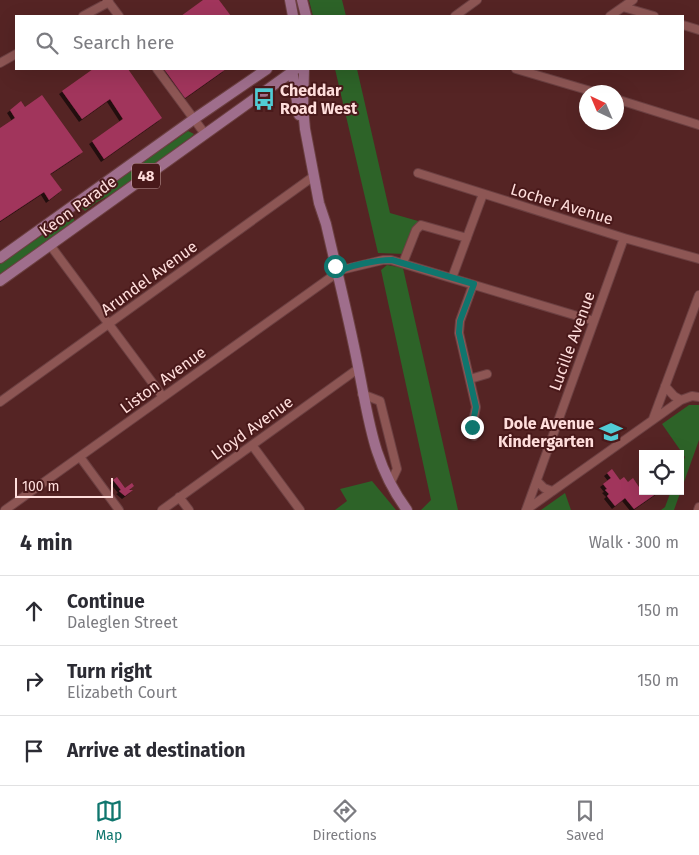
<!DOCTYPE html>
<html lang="en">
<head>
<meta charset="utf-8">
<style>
  :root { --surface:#fff; --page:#f2f2f3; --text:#2b2b33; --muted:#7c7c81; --line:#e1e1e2; --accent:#0f766e }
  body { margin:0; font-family:"Fira Sans",sans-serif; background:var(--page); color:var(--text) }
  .controls { position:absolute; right:15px; bottom:15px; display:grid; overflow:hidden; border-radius:0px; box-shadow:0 5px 20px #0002 }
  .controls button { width:45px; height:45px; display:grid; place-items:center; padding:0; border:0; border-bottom:1px solid var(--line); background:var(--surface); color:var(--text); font:25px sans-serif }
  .compass { position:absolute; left:579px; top:85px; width:45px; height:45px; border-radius:50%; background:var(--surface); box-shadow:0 5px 20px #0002; rotate:316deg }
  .scale { position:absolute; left:15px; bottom:12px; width:98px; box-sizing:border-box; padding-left:5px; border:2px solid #ffdedc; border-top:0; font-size:14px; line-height:18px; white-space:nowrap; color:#ffdedc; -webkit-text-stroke:4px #49191a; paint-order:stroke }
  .stop { position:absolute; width:15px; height:15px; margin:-11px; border:4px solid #0f766e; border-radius:50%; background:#fff }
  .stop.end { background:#0f766e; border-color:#fff; box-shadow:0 1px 5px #0008 }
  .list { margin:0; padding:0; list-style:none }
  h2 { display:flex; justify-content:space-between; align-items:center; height:65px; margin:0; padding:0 20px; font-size:21px }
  h2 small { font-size:16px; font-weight:400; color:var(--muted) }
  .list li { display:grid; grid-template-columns:32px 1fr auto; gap:15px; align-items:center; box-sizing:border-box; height:70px; padding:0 20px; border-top:1px solid var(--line) }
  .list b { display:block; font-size:19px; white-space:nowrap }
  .list p { margin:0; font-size:16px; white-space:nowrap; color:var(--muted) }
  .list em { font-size:16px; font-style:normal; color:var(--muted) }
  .icon { flex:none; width:28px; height:28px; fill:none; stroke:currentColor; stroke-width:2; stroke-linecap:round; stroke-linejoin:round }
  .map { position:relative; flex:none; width:699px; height:510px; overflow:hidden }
  .search { position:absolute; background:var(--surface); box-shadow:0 5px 20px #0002; left:15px; right:15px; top:15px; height:55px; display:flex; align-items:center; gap:12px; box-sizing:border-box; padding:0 18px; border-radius:0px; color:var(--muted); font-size:19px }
  .sheet { height:275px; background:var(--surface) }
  nav { display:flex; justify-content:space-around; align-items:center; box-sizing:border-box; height:70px; border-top:1px solid var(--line); background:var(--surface); font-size:14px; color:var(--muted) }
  nav a { display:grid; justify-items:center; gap:2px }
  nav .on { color:var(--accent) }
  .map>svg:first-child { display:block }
</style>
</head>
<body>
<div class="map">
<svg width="699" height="510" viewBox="0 0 699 510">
  <defs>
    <filter id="shadow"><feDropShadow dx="-3" dy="3" stdDeviation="0" flood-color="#0009"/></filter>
  </defs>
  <rect width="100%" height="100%" fill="#552424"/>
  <path fill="#2d6328" d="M309 0H342L346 16H313Z
    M335 69H357L390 213 418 221 405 254 378 253Z
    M188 131 194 134 191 137 118 191 97 202 85 211 81 207 156 150 168 145Z
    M69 217 74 218V221L0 275V264Z
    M387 265 403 268 458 510H421L431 500 381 270Z
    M689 405H699V440L674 510H661L665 507 671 491H680V468L685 457 662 424Z
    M372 481 396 510H335L347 501 340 489Z
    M565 493 571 510H541Z"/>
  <path fill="#a1355c" filter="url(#shadow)" d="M203 0H219L231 16H181Z
    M93 69H128L162 118 104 159 92 141 123 119 110 99 82 119 62 91Z
    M164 69H226L185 98Z
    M42 95 83 152 50 174 62 190 49 200 44 192 0 221V128L15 118 10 110 21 101 25 107Z
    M612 469 620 480 624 477 628 482 633 478 639 487 643 484V491H660L634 509 625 498 615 506 607 496 609 494 605 490 607 489 603 484 611 478 607 473Z
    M117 477 125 488 132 483 134 486 129 490H133L125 496 119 491 121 490 113 480Z"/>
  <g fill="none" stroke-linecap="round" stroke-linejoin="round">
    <defs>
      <path id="minor" d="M107 0 119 16
        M623 7 654 16
        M83 16 109 2
        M455 16 477 0
        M610 16 633 0
        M683 25 699 30
        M0 63 16 54
        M157 69 205 134
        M516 69 594 92
        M616 99 699 125
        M418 173 624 238 699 259
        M50 245 163 397
        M403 263 416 230 421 225 467 238
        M452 278 483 194
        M473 285 460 321 459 333 476 407 472 427 474 436
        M470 379 487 374
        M665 386 674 396 681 400
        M362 394 380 401 397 469 390 484
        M0 402 314 176
        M653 419 699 295
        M252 445 300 510
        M80 457 119 510
        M537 481 544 488 552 491
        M179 497 189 510
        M5 510 341 270 383 260H391L594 321
        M162 510 359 368
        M526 510 624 238
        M526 510 681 400 692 396 699 397
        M698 510 699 507"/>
      <path id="major" d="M290 0 293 16
        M302 0 306 16
        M292 69 299 115
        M304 69 303 108 305 129 319 203 326 224C337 272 349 319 358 366 369 420 373 464 407 510
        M0 258 194 119 267 69
        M0 281 296 69"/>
    </defs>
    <use href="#minor" stroke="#6c4042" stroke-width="10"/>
    <use href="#major" stroke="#6c4042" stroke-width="12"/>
    <use href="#minor" stroke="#8d5654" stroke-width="8"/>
    <use href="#major" stroke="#9f6e8c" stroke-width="10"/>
  </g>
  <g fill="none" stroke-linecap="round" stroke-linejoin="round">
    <path stroke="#0f766e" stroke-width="6" d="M335 266 337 273C348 265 378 260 392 260L474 284 460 321 459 333 476 407 472 427"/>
  </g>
  <defs>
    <symbol id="bus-bare" viewBox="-9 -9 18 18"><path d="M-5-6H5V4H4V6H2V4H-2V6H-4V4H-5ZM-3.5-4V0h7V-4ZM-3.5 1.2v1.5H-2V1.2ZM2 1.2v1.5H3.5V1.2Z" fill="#51ccd5" stroke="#49191a" stroke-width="2.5" paint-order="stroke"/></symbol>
    <symbol id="school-bare" viewBox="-9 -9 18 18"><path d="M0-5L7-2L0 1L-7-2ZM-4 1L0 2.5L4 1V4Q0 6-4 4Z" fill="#51ccd5" stroke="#49191a" stroke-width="2.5" paint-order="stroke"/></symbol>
  </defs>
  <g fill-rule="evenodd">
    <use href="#bus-bare" x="248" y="83" width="32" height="32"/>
    <use href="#school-bare" x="595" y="416" width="32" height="32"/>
  </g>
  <g text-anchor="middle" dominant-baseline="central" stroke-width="4" stroke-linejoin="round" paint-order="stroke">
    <rect fill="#49191a" stroke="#c8a3a2" stroke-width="1" x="132" y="163.5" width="28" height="25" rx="4"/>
    <g font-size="15" font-weight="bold" fill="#ffdedc">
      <text x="146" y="176">48</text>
    </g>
    <g font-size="16" font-weight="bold" fill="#ffdedc" stroke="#49191a" text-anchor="start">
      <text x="280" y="90">Cheddar<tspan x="280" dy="18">Road West</tspan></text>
      <text x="594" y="423" text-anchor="end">Dole Avenue<tspan x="594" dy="18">Kindergarten</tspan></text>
    </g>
    <g font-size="16" fill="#ffdedc" stroke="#49191a">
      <text transform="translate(562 204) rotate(17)">Locher Avenue</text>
      <text transform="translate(78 206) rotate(-36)">Keon Parade</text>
      <text transform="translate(149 278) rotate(-36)">Arundel Avenue</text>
      <text transform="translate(572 341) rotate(-70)">Lucille Avenue</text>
      <text transform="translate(163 380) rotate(-36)">Liston Avenue</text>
      <text transform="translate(252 428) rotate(-36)">Lloyd Avenue</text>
    </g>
  </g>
</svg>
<div class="controls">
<button><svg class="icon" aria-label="locate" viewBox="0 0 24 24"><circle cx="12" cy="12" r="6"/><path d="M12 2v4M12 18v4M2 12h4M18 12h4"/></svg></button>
</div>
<svg class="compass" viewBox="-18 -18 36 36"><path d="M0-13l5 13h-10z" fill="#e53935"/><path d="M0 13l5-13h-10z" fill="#7c7c81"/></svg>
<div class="scale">100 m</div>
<div class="stop" style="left:335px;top:266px"></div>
<div class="stop end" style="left:472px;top:427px"></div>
<div class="search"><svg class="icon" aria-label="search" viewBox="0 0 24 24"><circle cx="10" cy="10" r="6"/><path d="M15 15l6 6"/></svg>Search here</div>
</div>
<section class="sheet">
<h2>4 min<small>Walk · 300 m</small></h2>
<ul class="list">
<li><svg class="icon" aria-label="ahead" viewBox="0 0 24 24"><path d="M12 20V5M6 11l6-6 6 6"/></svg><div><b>Continue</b><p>Daleglen Street</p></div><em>150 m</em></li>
<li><svg class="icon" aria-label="right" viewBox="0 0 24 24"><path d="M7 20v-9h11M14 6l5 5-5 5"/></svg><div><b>Turn right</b><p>Elizabeth Court</p></div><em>150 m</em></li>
<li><svg class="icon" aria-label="arrive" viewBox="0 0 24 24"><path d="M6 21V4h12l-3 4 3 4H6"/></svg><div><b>Arrive at destination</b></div></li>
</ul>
</section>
<nav>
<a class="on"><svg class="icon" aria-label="map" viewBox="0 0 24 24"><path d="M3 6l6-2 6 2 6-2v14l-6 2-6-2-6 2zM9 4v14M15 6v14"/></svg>Map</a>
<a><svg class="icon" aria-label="directions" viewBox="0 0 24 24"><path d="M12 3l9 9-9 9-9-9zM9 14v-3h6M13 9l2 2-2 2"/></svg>Directions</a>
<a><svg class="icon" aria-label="saved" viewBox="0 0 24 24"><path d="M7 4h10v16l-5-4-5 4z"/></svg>Saved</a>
</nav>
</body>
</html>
